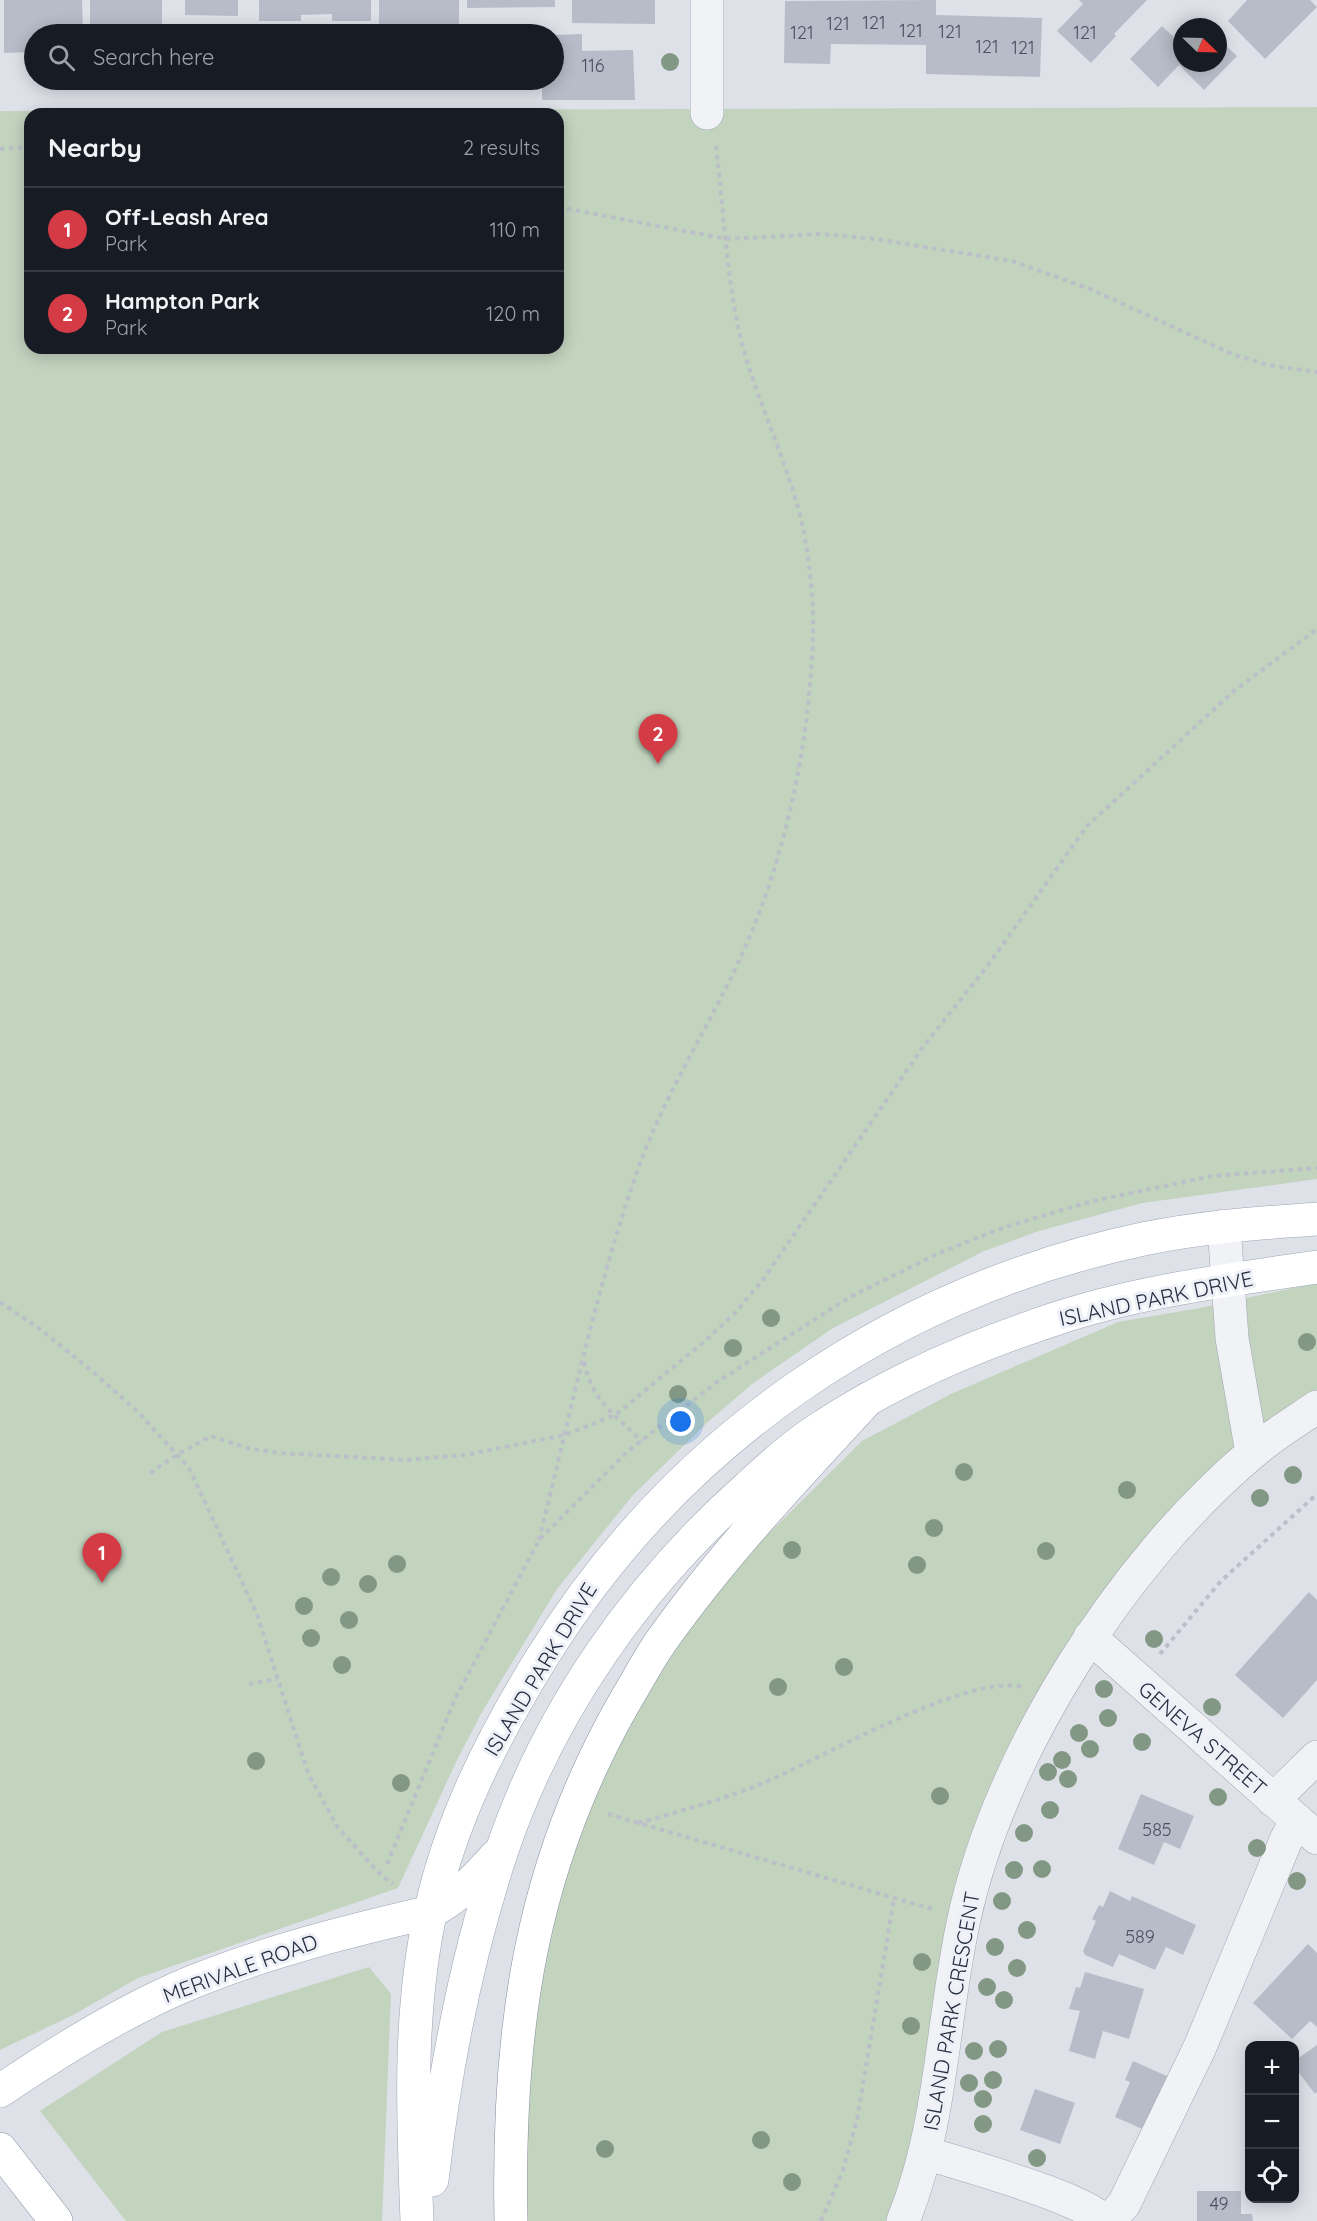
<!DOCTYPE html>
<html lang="en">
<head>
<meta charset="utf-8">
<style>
  :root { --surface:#171b24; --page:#20242c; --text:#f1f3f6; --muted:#9ea1a6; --line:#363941; --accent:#d53b45 }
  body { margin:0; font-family:Quicksand,sans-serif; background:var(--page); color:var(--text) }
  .controls { position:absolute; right:18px; bottom:18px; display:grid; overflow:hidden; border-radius:12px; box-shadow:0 3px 15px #0003 }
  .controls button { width:54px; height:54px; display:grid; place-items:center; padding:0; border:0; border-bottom:2px solid var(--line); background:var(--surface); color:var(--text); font:30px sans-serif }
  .compass { position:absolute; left:1173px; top:18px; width:54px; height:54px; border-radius:50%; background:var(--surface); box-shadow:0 3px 15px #0003; rotate:113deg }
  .you { position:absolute; left:681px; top:1422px; width:21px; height:21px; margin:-15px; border:4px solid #fff; border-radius:50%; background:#1a73e8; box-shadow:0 0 0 9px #1a73e833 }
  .badge { display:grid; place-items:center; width:39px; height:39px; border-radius:50%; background:var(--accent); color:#fff; font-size:20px; font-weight:700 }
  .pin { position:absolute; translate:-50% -50px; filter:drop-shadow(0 2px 3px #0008) }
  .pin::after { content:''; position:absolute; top:32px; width:21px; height:18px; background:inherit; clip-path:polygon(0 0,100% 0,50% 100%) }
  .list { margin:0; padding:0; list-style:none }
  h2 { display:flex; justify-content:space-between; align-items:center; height:78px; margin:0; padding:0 24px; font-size:26px }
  h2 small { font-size:20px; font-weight:400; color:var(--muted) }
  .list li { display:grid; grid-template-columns:39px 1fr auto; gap:18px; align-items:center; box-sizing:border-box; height:84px; padding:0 24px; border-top:2px solid var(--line) }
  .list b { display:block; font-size:22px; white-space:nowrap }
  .list p { margin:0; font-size:20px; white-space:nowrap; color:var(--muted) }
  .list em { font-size:20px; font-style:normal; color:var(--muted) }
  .icon { flex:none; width:33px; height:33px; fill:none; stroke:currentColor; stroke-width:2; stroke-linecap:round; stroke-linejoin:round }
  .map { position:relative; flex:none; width:1317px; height:2221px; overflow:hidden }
  .search { position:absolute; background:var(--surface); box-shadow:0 3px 15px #0003; left:24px; top:24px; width:540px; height:66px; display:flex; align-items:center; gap:15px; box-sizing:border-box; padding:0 21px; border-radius:33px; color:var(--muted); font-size:22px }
  .panel { position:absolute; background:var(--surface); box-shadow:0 3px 15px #0003; left:24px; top:108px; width:540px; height:246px; border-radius:18px }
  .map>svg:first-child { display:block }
</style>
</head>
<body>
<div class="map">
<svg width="1317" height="2221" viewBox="0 0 1317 2221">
  <rect width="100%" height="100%" fill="#dee1e8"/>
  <path fill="#c2d3be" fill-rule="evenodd" d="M1317 107V1179L1142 1203 1039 1231 984 1251 833 1328 752 1384 709 1421 633 1495 557 1589 482 1712 457 1760 398 1888 138 1978 73 2015 0 2050V111ZM30 114H558V348H30Z
    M1317 1283V1425L1263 1461 1198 1523 1130 1604 1067 1704 1022 1791 988 1883 918 2221H523L524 2094 553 1904 602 1775 671 1650 737 1565 862 1441 951 1394 1118 1322 1200 1308Z
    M369 1967 391 1994 382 2221H126L40 2111 162 2032Z"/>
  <path fill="#b8bcc8" d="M4 0H82L83 34H34V52L4 53Z
    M90 0H162V34H90Z
    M185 0H238V16L185 15Z
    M259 0H371V21H332V14L301 15V21H259Z
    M379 0H459V34H379Z
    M467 0H555V7L467 8Z
    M572 0H655V24L572 23Z
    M936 0V15L1042 18 1040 77 926 74V45L831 44 830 64 784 63 785 1Z
    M1079 0H1147L1114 34 1116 36 1091 63 1057 31 1083 4Z
    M1247 0H1310L1317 7 1265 59 1228 21Z
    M1162 26 1182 45V63H1218V38L1237 56 1204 90 1179 65 1158 87 1130 59Z
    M582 34V51L633 50 635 100H542V80H554V35Z
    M1309 1592 1317 1600V1680L1283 1718 1235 1675Z
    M1141 1794 1194 1816 1180 1849 1164 1842 1154 1865 1118 1849Z
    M1110 1891 1130 1901 1132 1896 1196 1925 1183 1955 1166 1947 1155 1970 1119 1954 1113 1967 1085 1955 1083 1951 1096 1921 1092 1919 1099 1905 1103 1907Z
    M1308 1944 1317 1953V2027L1310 2021 1292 2039 1253 2003Z
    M1085 1972 1144 1989 1129 2039 1103 2031 1095 2059 1069 2051 1080 2011 1069 2009 1076 1987 1080 1988Z
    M1317 2045V2092L1315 2094 1294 2066V2061Z
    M1133 2061 1169 2077 1147 2131 1115 2117 1130 2082 1125 2080Z
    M1035 2089 1075 2103 1060 2144 1020 2130Z
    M1197 2191H1241V2214H1252L1253 2221H1197Z"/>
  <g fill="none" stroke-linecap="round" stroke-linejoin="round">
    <defs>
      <path id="minor" d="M707 113V0
        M1224 1226 1232 1338 1252 1453
        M1090 1637 1317 1838
        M1273 1800 1317 1757
        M925 2153C955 2162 1090 2200 1103 2221
        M903 2221C942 2126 942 2019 964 1919 1000 1753 1122 1563 1251 1454 1271 1436 1295 1422 1317 1407
        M1109 2221 1124 2204 1200 2047 1286 1840 1297 1820"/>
      <path id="major" d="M0 2091C60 2050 123 2011 190 1983 268 1951 349 1931 430 1912 458 1898 476 1878 496 1856
        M432 2180C445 2068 466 1958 502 1850 550 1709 638 1585 748 1487 770 1467 794 1445 819 1429 891 1381 973 1346 1055 1319 1139 1291 1229 1280 1317 1267
        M417 2221C413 2116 408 2013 431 1910 451 1819 493 1737 541 1659 676 1440 890 1293 1143 1239 1200 1227 1259 1223 1317 1219"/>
      <path id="highway" d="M0 2149 56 2221
        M511 2221C507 2030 530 1864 628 1696 639 1678 649 1658 662 1640 723 1554 796 1477 868 1399"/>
    </defs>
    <use href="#minor" stroke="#a3a7b2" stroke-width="34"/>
    <use href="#major" stroke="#9ca4b5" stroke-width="34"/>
    <use href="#highway" stroke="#848da0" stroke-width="34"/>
    <path stroke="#bbbfc7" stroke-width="4" stroke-dasharray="4.5 4.5" stroke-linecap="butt" d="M0 149 30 147
      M558 207 727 239 822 234 875 239 1012 261 1090 289 1232 354 1268 365 1317 372
      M0 1302 40 1329 92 1371 137 1411 189 1468 257 1614 308 1773 338 1828 381 1875 393 1884
      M584 1362C592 1400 614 1415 642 1441
      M150 1473 178 1454 211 1436 247 1448 279 1453 405 1460 465 1455 565 1435 615 1415 624 1408 706 1340 734 1314 762 1281 923 1047 989 964 1087 826 1234 691 1317 629
      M539 1540C570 1416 596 1287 639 1166 665 1095 706 1031 738 963 785 862 809 748 813 637 814 602 810 563 803 528 788 459 753 396 738 327 726 268 723 205 716 145
      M1160 1654 1221 1581 1317 1494
      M249 1684 277 1679
      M608 1814 932 1909
      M638 1823C678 1812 717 1801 756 1786 814 1763 965 1673 1022 1687
      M387 1864 455 1699 539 1540 628 1451 717 1382 850 1297 939 1253 1005 1227 1089 1202 1212 1176 1317 1168
      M821 2221 843 2170 857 2120 894 1898"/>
    <use href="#minor" stroke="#f0f2f6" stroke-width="33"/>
    <use href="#major" stroke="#fff" stroke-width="33"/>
    <use href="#highway" stroke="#fff" stroke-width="33"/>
  </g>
  <g fill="#829884">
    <circle cx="670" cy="62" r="9"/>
    <circle cx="771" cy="1318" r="9"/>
    <circle cx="1307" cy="1342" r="9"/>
    <circle cx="733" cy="1348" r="9"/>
    <circle cx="678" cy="1394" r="9"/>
    <circle cx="964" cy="1472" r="9"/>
    <circle cx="1293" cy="1475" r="9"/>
    <circle cx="1127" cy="1490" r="9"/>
    <circle cx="1260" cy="1498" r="9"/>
    <circle cx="934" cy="1528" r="9"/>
    <circle cx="792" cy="1550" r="9"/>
    <circle cx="1046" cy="1551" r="9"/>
    <circle cx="397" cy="1564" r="9"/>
    <circle cx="917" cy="1565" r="9"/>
    <circle cx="331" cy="1577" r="9"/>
    <circle cx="368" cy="1584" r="9"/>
    <circle cx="304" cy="1606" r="9"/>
    <circle cx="349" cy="1620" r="9"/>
    <circle cx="311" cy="1638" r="9"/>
    <circle cx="1154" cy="1639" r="9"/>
    <circle cx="342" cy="1665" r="9"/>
    <circle cx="844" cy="1667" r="9"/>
    <circle cx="778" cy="1687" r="9"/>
    <circle cx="1104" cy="1689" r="9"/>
    <circle cx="1212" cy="1707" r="9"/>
    <circle cx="1108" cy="1718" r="9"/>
    <circle cx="1079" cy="1733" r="9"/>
    <circle cx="1142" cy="1742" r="9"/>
    <circle cx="1090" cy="1749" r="9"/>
    <circle cx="1062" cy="1760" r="9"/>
    <circle cx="256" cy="1761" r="9"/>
    <circle cx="1048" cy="1772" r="9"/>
    <circle cx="1068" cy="1779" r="9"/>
    <circle cx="401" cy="1783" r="9"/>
    <circle cx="940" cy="1796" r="9"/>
    <circle cx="1218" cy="1797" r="9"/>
    <circle cx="1050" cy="1810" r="9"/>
    <circle cx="1024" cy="1833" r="9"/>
    <circle cx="1257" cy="1848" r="9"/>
    <circle cx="1042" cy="1869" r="9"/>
    <circle cx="1014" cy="1870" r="9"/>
    <circle cx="1297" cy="1881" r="9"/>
    <circle cx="1002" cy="1901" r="9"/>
    <circle cx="1027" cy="1930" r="9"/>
    <circle cx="995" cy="1947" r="9"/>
    <circle cx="922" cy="1962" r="9"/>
    <circle cx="1017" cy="1968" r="9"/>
    <circle cx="987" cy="1987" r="9"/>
    <circle cx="1004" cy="2000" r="9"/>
    <circle cx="911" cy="2026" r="9"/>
    <circle cx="998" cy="2049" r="9"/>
    <circle cx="974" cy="2051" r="9"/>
    <circle cx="993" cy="2080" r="9"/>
    <circle cx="969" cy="2083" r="9"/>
    <circle cx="983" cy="2099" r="9"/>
    <circle cx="983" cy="2124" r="9"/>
    <circle cx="761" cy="2140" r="9"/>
    <circle cx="605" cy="2149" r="9"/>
    <circle cx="1037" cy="2158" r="9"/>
    <circle cx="792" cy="2182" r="9"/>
  </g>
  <g text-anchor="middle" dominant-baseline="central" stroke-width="6" stroke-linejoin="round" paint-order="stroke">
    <g font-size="18" fill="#4a5162">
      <text x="874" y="22">121</text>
      <text x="838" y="23">121</text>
      <text x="911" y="30">121</text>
      <text x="950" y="31">121</text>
      <text x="802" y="32">121</text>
      <text x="1085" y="32">121</text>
      <text x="987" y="46">121</text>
      <text x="1023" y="47">121</text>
      <text x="593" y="65">116</text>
      <text x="1157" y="1829">585</text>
      <text x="1140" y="1936">589</text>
      <text x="1219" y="2203">49</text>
    </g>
    <g font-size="21" fill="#262d40" stroke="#edf0f6">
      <text transform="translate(1156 1298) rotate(-12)">ISLAND PARK DRIVE</text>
      <text transform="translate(540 1669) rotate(-59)">ISLAND PARK DRIVE</text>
      <text transform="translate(1203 1738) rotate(41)">GENEVA STREET</text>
      <text transform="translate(240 1968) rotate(-20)">MERIVALE ROAD</text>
      <text transform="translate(951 2011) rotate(-80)">ISLAND PARK CRESCENT</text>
    </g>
  </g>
</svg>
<div class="controls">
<button>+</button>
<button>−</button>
<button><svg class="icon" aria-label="locate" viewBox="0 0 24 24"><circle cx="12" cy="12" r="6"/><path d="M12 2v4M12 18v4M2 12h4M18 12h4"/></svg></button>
</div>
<svg class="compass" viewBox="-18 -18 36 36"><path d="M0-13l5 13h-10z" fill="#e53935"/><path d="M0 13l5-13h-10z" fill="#9ea1a6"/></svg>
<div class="you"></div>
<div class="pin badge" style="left:102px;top:1583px">1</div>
<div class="pin badge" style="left:658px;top:764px">2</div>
<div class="search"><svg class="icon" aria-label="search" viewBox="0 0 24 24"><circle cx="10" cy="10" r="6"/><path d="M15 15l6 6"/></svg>Search here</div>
<section class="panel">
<h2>Nearby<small>2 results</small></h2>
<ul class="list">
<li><span class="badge">1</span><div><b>Off-Leash Area</b><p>Park</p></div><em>110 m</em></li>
<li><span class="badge">2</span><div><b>Hampton Park</b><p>Park</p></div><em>120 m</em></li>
</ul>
</section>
</div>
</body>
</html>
